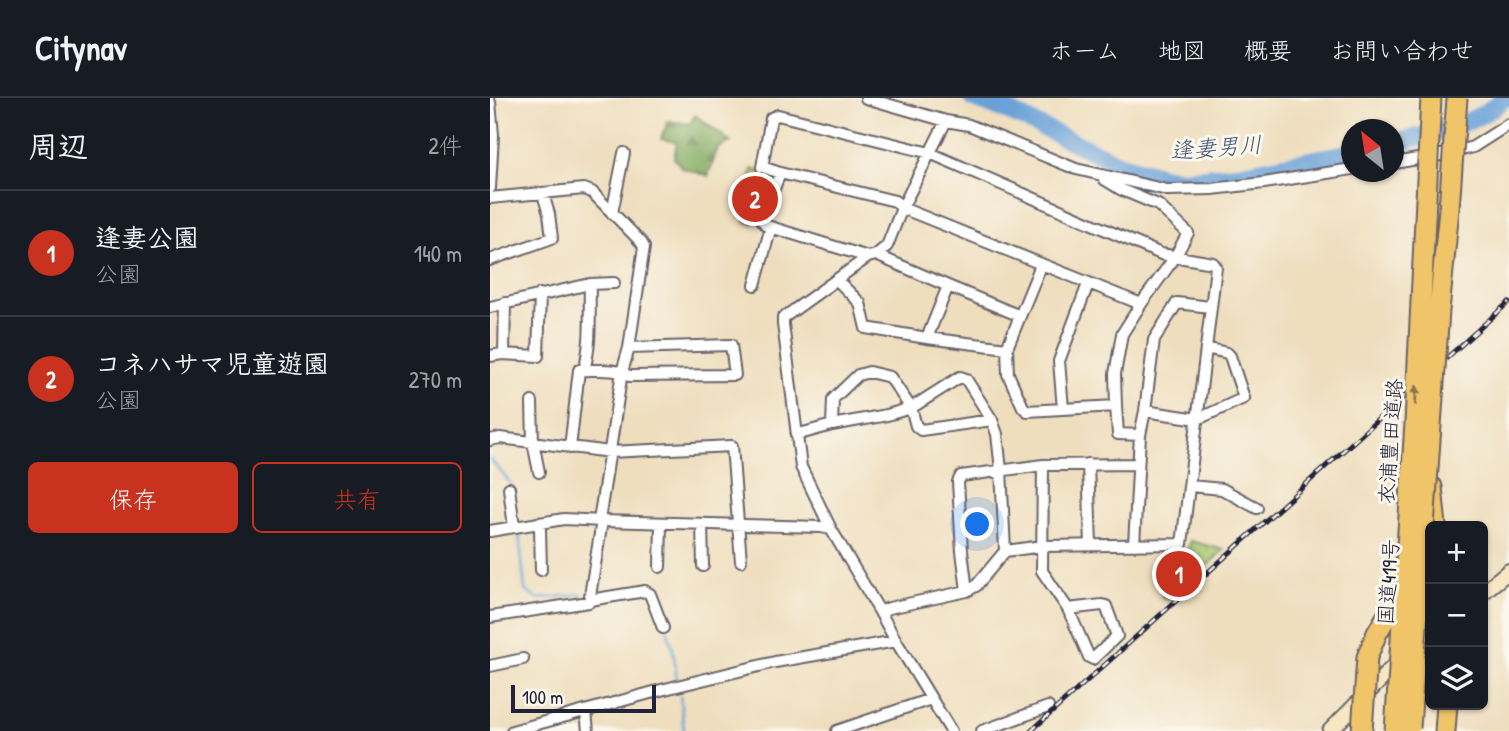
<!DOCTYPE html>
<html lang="ja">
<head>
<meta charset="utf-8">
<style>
  :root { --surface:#171b24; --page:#20242c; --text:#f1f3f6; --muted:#9ea1a6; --line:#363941; --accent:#c8321e }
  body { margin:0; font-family:"Patrick Hand","Klee One",sans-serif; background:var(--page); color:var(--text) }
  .controls { position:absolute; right:21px; bottom:21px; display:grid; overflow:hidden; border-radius:10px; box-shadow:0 2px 5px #0004 }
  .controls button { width:63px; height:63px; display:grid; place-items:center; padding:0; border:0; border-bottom:2px solid var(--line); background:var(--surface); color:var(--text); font:35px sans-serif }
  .compass { position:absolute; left:851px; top:21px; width:63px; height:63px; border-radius:50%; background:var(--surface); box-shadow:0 2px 5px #0004; rotate:330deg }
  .scale { position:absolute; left:21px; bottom:18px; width:145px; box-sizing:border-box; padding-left:7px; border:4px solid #22223b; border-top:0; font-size:19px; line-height:24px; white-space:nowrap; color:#22223b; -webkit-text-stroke:5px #fbf7ec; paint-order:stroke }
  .you { position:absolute; left:488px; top:427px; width:24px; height:24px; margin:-18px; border:5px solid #fff; border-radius:50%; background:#1a73e8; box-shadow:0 0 0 10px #1a73e833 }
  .badge { display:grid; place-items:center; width:46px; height:46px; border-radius:50%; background:var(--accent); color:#fff; font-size:23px; font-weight:700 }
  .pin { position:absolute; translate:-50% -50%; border:4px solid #fff; box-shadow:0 2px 7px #0006 }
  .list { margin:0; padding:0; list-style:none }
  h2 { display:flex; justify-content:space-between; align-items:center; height:91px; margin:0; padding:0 28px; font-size:30px }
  h2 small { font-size:23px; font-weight:400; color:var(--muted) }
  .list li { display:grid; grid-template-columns:46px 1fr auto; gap:21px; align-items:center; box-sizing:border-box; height:126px; padding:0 28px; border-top:2px solid var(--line) }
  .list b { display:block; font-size:26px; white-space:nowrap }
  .list p { margin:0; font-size:23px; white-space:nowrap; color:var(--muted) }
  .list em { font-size:23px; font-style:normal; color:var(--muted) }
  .actions { display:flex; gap:14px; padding:21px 28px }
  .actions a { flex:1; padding:16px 0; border:2px solid var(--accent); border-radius:10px; text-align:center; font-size:24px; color:var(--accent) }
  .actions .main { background:var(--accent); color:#fff }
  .icon { flex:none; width:38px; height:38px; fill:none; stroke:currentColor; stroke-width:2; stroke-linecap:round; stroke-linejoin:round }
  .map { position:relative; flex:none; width:1019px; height:633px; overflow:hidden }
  header { display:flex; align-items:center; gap:42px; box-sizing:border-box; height:98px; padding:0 35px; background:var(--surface); border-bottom:2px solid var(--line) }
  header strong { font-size:33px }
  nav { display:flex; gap:38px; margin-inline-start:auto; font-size:24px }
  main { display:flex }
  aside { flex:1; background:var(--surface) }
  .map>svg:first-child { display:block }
</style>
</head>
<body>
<header>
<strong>Citynav</strong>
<nav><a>ホーム</a><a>地図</a><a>概要</a><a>お問い合わせ</a></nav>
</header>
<main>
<aside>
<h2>周辺<small>2件</small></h2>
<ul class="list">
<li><span class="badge">1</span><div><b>逢妻公園</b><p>公園</p></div><em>140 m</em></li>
<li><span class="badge">2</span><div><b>コネハサマ児童遊園</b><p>公園</p></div><em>270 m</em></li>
</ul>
<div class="actions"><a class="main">保存</a><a>共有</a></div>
</aside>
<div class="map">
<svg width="1019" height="633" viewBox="0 0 1019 633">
  <defs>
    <pattern id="grass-dots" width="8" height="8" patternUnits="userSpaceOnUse" patternTransform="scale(1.75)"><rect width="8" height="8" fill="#a5c66f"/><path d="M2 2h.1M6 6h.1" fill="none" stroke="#8eaa61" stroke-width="1.8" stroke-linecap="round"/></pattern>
    <pattern id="forest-firs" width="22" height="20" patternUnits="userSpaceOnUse" patternTransform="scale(1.75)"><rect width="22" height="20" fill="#84ab62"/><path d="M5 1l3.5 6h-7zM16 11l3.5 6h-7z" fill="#6c8b52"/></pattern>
  </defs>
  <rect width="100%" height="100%" fill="#fbf7ec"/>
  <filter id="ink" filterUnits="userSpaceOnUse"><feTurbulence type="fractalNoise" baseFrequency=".0143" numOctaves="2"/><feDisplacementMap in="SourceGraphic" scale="14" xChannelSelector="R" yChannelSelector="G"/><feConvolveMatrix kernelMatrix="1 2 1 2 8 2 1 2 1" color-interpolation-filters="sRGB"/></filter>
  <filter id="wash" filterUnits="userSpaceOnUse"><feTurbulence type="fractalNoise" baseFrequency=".00686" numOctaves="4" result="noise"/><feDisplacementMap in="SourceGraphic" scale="28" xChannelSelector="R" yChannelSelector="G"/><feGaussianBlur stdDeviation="1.57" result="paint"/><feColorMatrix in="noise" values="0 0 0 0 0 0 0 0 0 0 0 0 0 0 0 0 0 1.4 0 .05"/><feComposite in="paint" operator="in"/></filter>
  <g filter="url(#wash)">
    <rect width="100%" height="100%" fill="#eedebe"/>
    <path fill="url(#grass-dots)" stroke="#647455" stroke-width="2" d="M262 71 281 77 263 126 255 124Z
      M700 443 734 452 679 502 672 499 670 453 699 451Z"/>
    <path fill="url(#forest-firs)" stroke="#53664e" stroke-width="2" d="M205 17 241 44 228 50 218 78 192 70 184 60 187 44 171 41 178 23 200 26Z"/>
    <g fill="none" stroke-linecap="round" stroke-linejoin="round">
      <path stroke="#6ba1d8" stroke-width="2.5" d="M0 361 22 387
        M29 435 35 492 47 501 92 496
        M108 495 158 487 164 490 169 504
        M177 531 183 551 187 582
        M190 598 194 633"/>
      <path stroke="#6ba1d8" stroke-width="18" d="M482 0 524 16 630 66 676 79 692 81 747 76 862 54
        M904 45C942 36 984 28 1015 0"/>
    </g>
  </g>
  <g filter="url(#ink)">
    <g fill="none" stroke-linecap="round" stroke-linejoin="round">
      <defs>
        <path id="street" d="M376 0 456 23 479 27 586 71 677 92 722 91 774 85 862 71
          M0 4 3 37 0 90
          M456 23 412 110 397 148 386 157 378 159 293 220V226L311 369 341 431 390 514 406 543 461 633
          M904 65 957 56 983 49 1019 26
          M290 75 272 122 277 128 378 159
          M614 81 632 92 668 107 698 135 685 159 651 206
          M0 100 94 91 102 94 151 144 154 149 139 250 132 274 109 423
          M122 115 134 55
          M386 157 458 188 437 240 517 250
          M0 162 62 140 59 116 53 96
          M347 182 370 205 376 230 437 240
          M265 187 281 129
          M458 188 530 218
          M0 209 100 186 124 185
          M14 256 15 205
          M0 258 12 256 48 258 50 196
          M94 272C102 245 99 214 100 186
          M42 304 43 344 49 374
          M626 308 628 336 650 337
          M573 311 569 263 598 186
          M655 313 708 321 754 300 740 258 737 255 716 250
          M342 327 343 301 368 277 379 274 400 279 421 310 426 328 431 332 502 322
          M306 337 342 327 397 317 421 310 470 279 476 281 502 322 507 336 511 372 515 453
          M0 342 10 340 120 354 242 348 251 463
          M80 350 89 272C105 273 125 269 139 278L245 277 241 247 139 250
          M598 366 601 447
          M553 367 552 473 578 511 599 559 603 561 627 538 616 508 612 507 578 511
          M700 388 732 391 767 410
          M19 390 24 429
          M47 425 50 431 51 472
          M212 426 213 468
          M0 433 74 421 112 423 331 429 341 431
          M644 447 650 337 655 313 664 242 687 205 720 209
          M170 469 171 425
          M477 493 472 453 468 384 471 378 553 367 648 366
          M100 502 155 493 160 496 173 530
          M390 514 399 510 477 493 486 488 515 453 553 448 692 446 726 169 723 165 671 156 440 55 288 17 281 20 272 69 290 75 405 103 412 110 651 206 632 236 625 276 626 308 537 313 533 309 518 276 517 250 551 167
          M0 519 99 504 112 423
          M0 568 33 561
          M96 614 98 633
          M22 633 171 592 285 564 406 543
          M347 633 441 601
          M492 633 558 609"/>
        <path id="secondary" d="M993 494 1019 473
          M840 633 916 556 940 537"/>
        <path id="highway" d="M942 389 946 428
          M955 633 957 607"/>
      </defs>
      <use href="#street" stroke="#696469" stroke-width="14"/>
      <use href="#secondary" stroke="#696469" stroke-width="18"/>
      <use href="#highway" stroke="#696469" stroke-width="23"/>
      <use href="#street" stroke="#fff" stroke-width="10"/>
      <use href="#secondary" stroke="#f9e7c3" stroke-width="14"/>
      <use href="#highway" stroke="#f0c469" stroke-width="19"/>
      <defs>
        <path id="rail" d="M541 633 1019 204"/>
      </defs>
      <use href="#rail" stroke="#22223b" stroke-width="5"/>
      <use href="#rail" stroke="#fbf7ec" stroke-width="2.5" stroke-dasharray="8" stroke-linecap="butt"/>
      <defs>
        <path id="highway-bridge" d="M920 630 949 213 959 111 967 0
          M872 633 877 559 887 535 912 492
          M905 633 925 325 941 0"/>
      </defs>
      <use href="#highway-bridge" stroke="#696469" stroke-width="23" stroke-linecap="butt"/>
      <use href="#highway-bridge" stroke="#f0c469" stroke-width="19"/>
    </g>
    <defs><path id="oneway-solid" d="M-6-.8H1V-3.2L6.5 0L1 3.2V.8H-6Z" transform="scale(1.75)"/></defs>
    <use fill="#897352" href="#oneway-solid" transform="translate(926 297) rotate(-87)"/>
  </g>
  <g text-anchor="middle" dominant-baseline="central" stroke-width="6" stroke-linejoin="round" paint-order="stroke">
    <g font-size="21" fill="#22223b" stroke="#fbf7ec">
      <text transform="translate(900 343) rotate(-86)">衣浦豊田道路</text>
      <text transform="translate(898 484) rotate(-86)">国道419号</text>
    </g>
    <g font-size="23" font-style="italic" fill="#3f557a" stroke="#fbf7ec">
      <text transform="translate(726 49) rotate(-4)">逢妻男川</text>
    </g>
  </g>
</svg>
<div class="controls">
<button>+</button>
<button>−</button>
<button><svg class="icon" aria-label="layers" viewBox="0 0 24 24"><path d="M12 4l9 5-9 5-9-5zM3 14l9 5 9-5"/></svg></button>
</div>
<svg class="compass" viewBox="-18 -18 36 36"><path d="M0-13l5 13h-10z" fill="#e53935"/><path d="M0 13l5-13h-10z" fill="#9ea1a6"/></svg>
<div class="scale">100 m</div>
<div class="you"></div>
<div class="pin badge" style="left:689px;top:476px">1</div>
<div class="pin badge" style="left:265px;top:101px">2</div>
</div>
</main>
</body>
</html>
